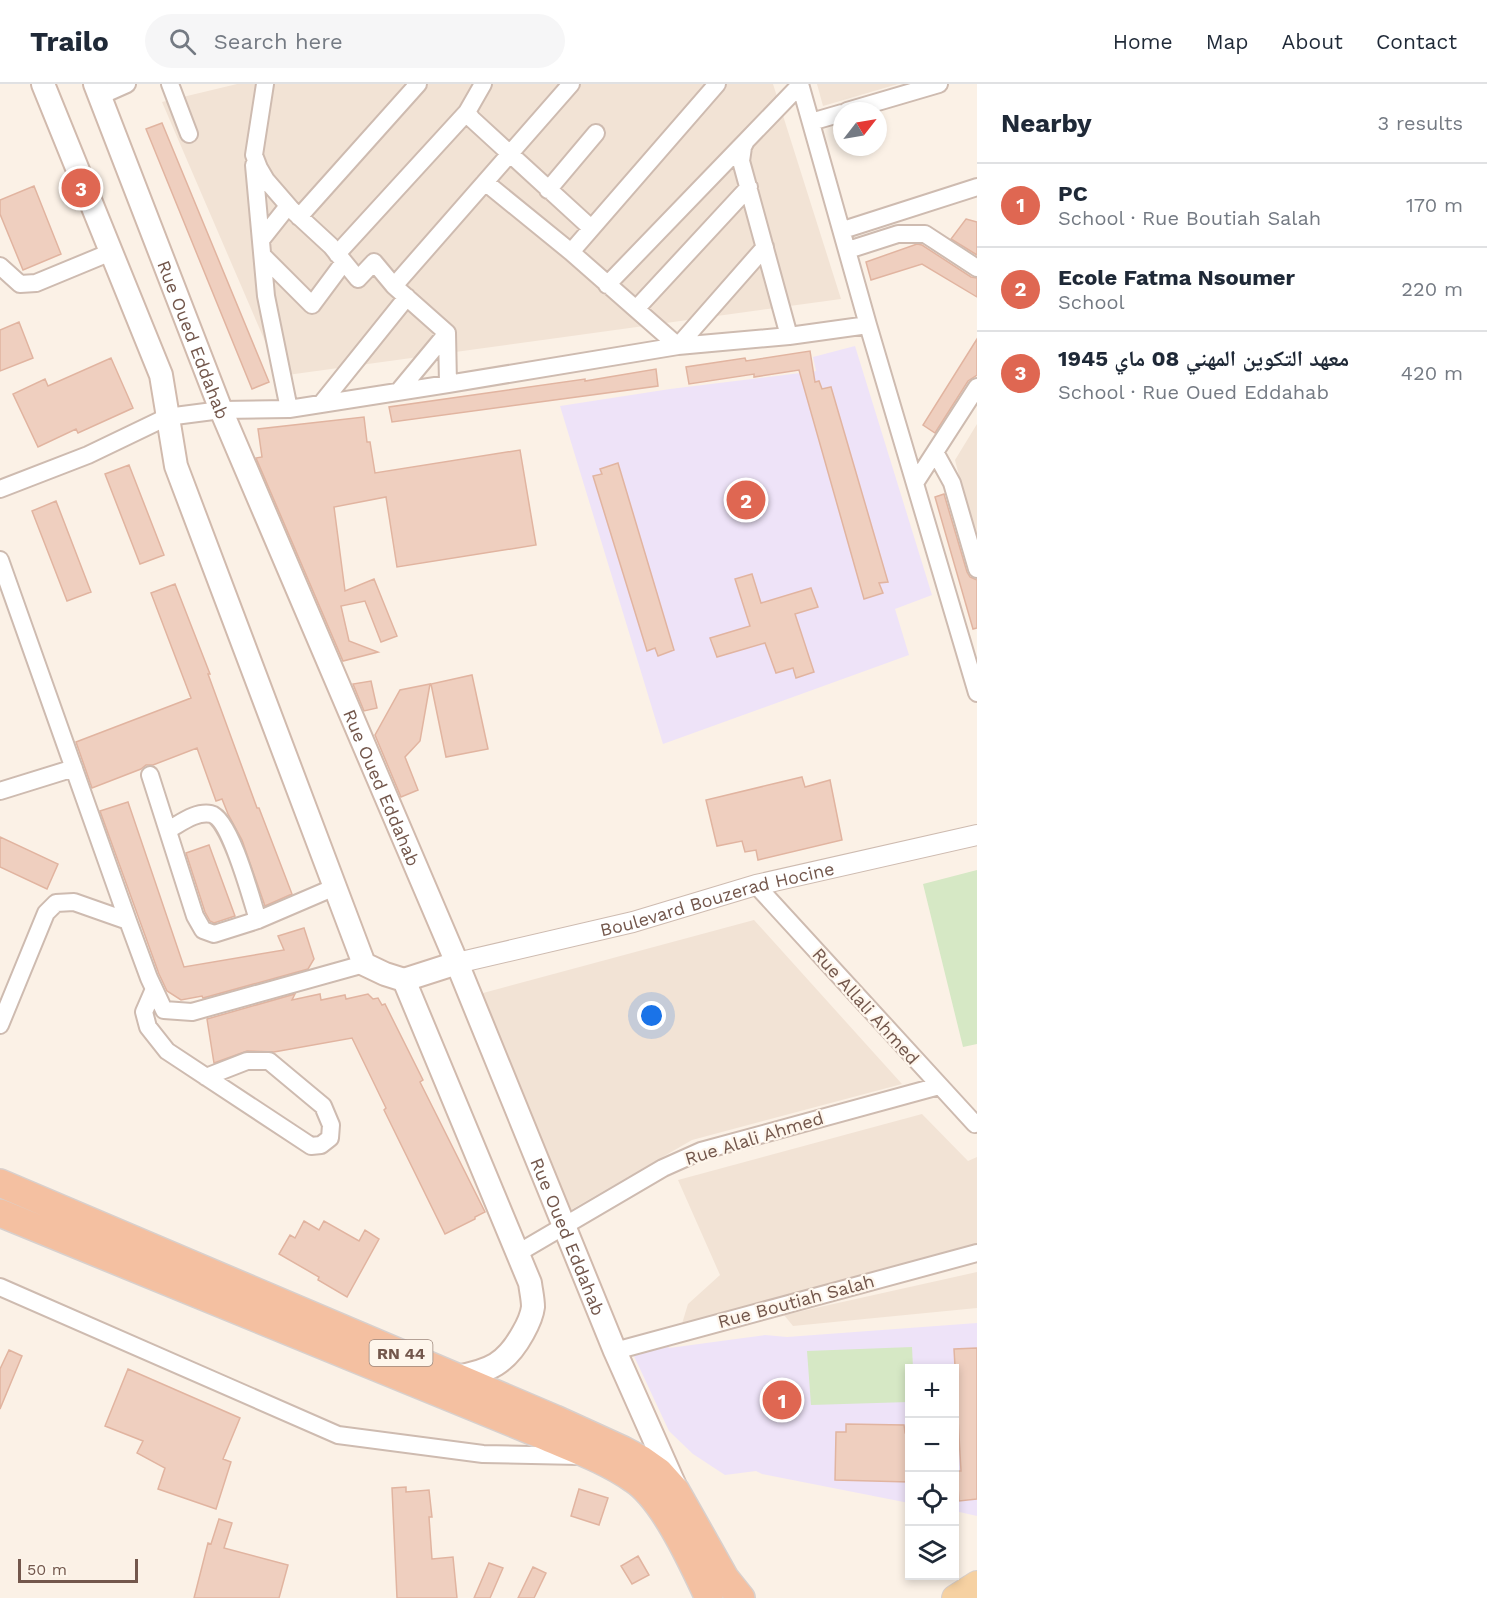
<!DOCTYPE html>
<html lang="en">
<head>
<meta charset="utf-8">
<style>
  :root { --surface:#fff; --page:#f6f6f7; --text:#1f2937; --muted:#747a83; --line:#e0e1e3; --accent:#df6752 }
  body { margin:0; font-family:"Work Sans","Noto Naskh Arabic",sans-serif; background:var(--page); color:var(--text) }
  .controls { position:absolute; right:18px; bottom:18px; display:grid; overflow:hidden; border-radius:0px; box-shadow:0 3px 9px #0003 }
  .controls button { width:54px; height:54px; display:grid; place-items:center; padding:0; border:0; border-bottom:2px solid var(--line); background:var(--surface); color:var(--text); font:30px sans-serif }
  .compass { position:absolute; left:833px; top:18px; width:54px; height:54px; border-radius:50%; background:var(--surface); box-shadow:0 3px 9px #0003; rotate:59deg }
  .scale { position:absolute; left:18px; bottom:15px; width:120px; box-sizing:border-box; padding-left:6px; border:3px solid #73574c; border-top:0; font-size:16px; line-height:21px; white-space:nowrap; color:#73574c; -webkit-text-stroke:4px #fef6ec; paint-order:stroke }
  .you { position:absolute; left:652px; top:932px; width:21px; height:21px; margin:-15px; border:4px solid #fff; border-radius:50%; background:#1a73e8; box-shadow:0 0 0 9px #1a73e833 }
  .badge { display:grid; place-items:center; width:39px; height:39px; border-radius:50%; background:var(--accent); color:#fff; font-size:20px; font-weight:700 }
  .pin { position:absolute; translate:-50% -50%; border:3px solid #fff; box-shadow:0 2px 6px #0006 }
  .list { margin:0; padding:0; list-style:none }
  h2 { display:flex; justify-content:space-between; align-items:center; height:78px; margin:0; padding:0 24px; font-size:26px }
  h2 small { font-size:20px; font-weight:400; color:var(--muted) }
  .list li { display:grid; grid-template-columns:39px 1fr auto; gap:18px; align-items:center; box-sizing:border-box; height:84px; padding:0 24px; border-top:2px solid var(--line) }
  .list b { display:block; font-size:22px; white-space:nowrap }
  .list p { margin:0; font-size:20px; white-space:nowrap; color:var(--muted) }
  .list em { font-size:20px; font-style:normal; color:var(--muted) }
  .icon { flex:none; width:33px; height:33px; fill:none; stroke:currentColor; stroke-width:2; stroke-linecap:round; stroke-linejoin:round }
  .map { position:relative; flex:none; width:977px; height:1514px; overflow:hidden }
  header { display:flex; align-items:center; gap:36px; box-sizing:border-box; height:84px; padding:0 30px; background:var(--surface); border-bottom:2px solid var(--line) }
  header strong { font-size:28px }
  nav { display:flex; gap:33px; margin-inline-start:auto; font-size:21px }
  .search { width:420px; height:54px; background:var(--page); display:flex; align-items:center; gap:15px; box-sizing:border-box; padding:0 21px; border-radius:33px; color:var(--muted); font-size:22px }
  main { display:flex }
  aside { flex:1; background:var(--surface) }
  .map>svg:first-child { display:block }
</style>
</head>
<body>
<header>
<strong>Trailo</strong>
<div class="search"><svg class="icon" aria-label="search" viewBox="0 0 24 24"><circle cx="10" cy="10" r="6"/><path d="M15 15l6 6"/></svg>Search here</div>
<nav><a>Home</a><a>Map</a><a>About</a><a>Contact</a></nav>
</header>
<main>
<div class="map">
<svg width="977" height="1514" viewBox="0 0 977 1514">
  <rect width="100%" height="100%" fill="#fbf1e6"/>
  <path fill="#f2e3d5" d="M237 0H773L841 215 280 292 162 18Z
    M817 0H898L823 22Z
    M977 340V463L955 376Z
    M754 836 902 1000 692 1056 562 1131 472 912Z
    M922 1030 968 1077 977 1073V1161L681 1243 688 1220 720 1191 678 1096Z
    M977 1188V1224L793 1242 784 1231Z"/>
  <path fill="#eee3f8" d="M855 262 932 511 895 525 909 571 663 660 560 322 670 305 816 287 813 273Z
    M977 1239V1432L955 1427 954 1284H910L909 1419 762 1390 756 1387 725 1391 693 1370 669 1347 633 1270 667 1253 669 1264 765 1251 787 1253Z"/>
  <path fill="#d6e8c5" d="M977 786V960L963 963 923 800Z
    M912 1263 913 1284H910L909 1318 811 1321 807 1267Z"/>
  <path fill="#efcfbf" stroke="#e1b4a0" stroke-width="1.5" d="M162 39 269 298 252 305 146 45Z
    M34 102 61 170 23 186 0 130V116Z
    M966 135 977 138V171L951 155Z
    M917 160 922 161 971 193 977 194V213L922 180 871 196 866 178Z
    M19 238 33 274 0 287V246Z
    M977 255V291L968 297 935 349 923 341Z
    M810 267 815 298 819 297 822 305 831 303 888 498 879 499 883 509 864 515 799 286 754 293V290L689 300 686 283 745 274 746 277Z
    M111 274 133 324 78 349 76 345 38 363 13 310 45 295 48 302Z
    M656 285 658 302 392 338 389 323 585 295V297Z
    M364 333 367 358H370L375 389 520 366 536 461 397 483 386 413 334 423 345 507 374 495 397 552 381 558 365 517 341 522 349 557 378 568 343 577 256 374 262 373 258 345Z
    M618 379 674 566 658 572 655 564 647 567 593 392 602 390 600 385Z
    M129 381 164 471 140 480 105 390Z
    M944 410 967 488 970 493 977 496V544L973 545 935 413Z
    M56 417 91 508 67 517 32 427Z
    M752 490 761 519 811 504 818 523 795 530 814 588 796 594 793 584 776 589 765 559 717 573 710 554 750 542 735 495Z
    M175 500 210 590H208L257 724H259L292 810 265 822 242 756 228 730 222 715 216 717 197 664 153 681H146L141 685 92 704 76 658 191 614 151 509Z
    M472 591 488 665 446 673 431 600Z
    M371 597 377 624 364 627 353 600Z
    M430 600 420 657 405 673 418 706 401 713 375 651 400 606Z
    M802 693 805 703 830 696 842 756 758 776 756 766 745 768 742 757 717 762 706 716Z
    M128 718 184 883 284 866 278 852 304 844 314 875 308 885 203 914 202 912 181 916 167 907 159 890 100 727Z
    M0 753 58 780 47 805 0 783Z
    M209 761 235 832 214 839 210 837 205 828 186 769Z
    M295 910 292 916 320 910 321 916 345 911 346 915 368 910 373 915 378 914 382 921 385 920 423 996 420 998 485 1128 475 1133V1135L445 1150 384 1026 386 1024 352 954 274 968 247 967 214 979 207 935Z
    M304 1137 319 1146 324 1137 359 1157 365 1146 379 1155 347 1213 318 1196 319 1193 279 1170 290 1151 295 1154Z
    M977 1264V1415L959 1417 957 1387H961L954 1265Z
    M9 1266 22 1272 0 1325V1285Z
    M128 1285 240 1334 223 1375 231 1378 216 1425 158 1405 165 1384 137 1369 143 1357 105 1342Z
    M846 1340 904 1341 905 1349 909 1350V1398L835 1396 836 1348H846Z
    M406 1403V1408L429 1406 432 1433H429L432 1475 453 1473 457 1514H397L392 1404Z
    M579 1405 608 1414 599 1441 571 1432Z
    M219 1435 232 1439 224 1464 288 1481 279 1514H194L208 1459 211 1460Z
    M638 1472 649 1491 632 1500 621 1482Z
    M489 1479 503 1484 490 1514H474Z
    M533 1483 546 1489 534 1514H518Z"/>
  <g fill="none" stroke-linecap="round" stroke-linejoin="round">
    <defs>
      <path id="minor" d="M170 0 189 50
        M265 0 254 71 259 84 266 96 292 126 331 162 358 195 374 178 394 202
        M483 0 467 28 472 35 591 144
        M717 0 571 168 678 262 765 163
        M800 0 868 241 977 609
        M100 12 127 0
        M847 27 939 0
        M811 38 842 29
        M254 81 266 212 289 325
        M485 98 571 168
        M548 106 596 49
        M299 133 418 0
        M843 146 977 103
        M261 156 288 122
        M848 166 898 150H925L977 184
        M337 170 467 28
        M263 172 312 221 344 178
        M0 182 20 200 36 199 111 168
        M607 201 746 57
        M636 225 749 103
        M789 252 741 77 743 63 746 57 800 1
        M448 300 447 249 394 202 571 0
        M398 308 447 249
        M321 320 407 213
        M935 368 952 399 977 485
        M915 399 977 303
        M0 405 88 371 167 333 221 326 289 325 448 300 678 262 789 252 868 241
        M0 476 128 837 149 894 164 926 192 928 364 880
        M150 691 195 832 203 846 214 850 258 836 335 803
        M0 707 74 684
        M168 746C181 739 196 727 211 730 230 734 252 817 258 836
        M756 801 975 1040 977 1039
        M154 905 144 928 148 943 167 967 311 1062 321 1061 330 1054 331 1041 323 1022 269 977H247L206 993
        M0 941 46 829 56 819 74 818 128 837
        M518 1169 663 1084 701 1067 939 1002
        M0 1203 338 1351 483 1370 579 1372
        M615 1267 977 1169"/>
      <g id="tertiary">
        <path id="s1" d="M457 879 633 838 756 801 977 751"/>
      </g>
      <g id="secondary">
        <path d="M43 0 161 291 176 382 364 880 385 890 404 896 530 1199C531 1207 533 1215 533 1223 532 1231 527 1242 523 1249 506 1280 490 1287 456 1293"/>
        <path id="s2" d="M95 0 221 326 457 879 615 1267 675 1402"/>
        <path d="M404 896 457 879"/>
      </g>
      <path id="primary" d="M955 1514 977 1500"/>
      <path id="trunk" d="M0 1099 555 1335 623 1366 642 1376 659 1388 676 1407 725 1494 741 1514
        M0 1129 542 1351C572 1364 606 1376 633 1395 664 1415 693 1480 709 1514"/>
    </defs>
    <use href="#minor" stroke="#cebbb0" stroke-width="20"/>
    <use href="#tertiary" stroke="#cebbb0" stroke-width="22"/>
    <use href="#secondary" stroke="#d1baad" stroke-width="26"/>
    <use href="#primary" stroke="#d8d0cd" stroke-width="28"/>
    <use href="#trunk" stroke="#d8d0cd" stroke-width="30"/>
    <use href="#minor" stroke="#fff" stroke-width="16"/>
    <use href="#tertiary" stroke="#fff" stroke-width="20"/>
    <use href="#secondary" stroke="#fff" stroke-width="22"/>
    <use href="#primary" stroke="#f6d1a2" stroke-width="26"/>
    <use href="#trunk" stroke="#f4c0a1" stroke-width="27"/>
  </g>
  <g text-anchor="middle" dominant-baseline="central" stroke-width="4.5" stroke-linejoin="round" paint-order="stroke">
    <rect fill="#fef6ec" stroke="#9d877c" stroke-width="1.5" x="369.5" y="1256" width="63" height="26" rx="4.5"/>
    <g font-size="16" font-weight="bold" fill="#73574c">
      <text x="401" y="1269">RN 44</text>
    </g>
    <g font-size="18" fill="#73574c" stroke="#fef6ec">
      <text stroke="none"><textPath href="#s2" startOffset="274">Rue Oued Eddahab</textPath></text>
      <text stroke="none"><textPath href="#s2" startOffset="760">Rue Oued Eddahab</textPath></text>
      <text stroke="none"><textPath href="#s1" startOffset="268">Boulevard Bouzerad Hocine</textPath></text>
      <text transform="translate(866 922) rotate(48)">Rue Allali Ahmed</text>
      <text transform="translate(754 1054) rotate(-17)">Rue Alali Ahmed</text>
      <text stroke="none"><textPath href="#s2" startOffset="1246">Rue Oued Eddahab</textPath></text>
      <text transform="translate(796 1217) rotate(-15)">Rue Boutiah Salah</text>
    </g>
  </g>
</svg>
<div class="controls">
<button>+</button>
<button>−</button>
<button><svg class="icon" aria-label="locate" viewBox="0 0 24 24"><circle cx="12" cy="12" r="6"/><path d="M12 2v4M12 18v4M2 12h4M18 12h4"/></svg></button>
<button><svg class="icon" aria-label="layers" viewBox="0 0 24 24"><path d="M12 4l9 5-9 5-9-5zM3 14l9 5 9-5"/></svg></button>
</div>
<svg class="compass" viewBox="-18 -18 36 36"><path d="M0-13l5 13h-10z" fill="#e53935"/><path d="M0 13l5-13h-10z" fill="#747a83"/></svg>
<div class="scale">50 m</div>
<div class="you"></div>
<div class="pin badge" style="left:782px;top:1316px">1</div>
<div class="pin badge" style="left:746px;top:416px">2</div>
<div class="pin badge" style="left:81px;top:104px">3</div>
</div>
<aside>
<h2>Nearby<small>3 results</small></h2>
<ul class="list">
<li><span class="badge">1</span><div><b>PC</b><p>School · Rue Boutiah Salah</p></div><em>170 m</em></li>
<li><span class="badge">2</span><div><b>Ecole Fatma Nsoumer</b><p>School</p></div><em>220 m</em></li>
<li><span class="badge">3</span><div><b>معهد التكوين المهني 08 ماي 1945</b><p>School · Rue Oued Eddahab</p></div><em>420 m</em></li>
</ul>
</aside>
</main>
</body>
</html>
